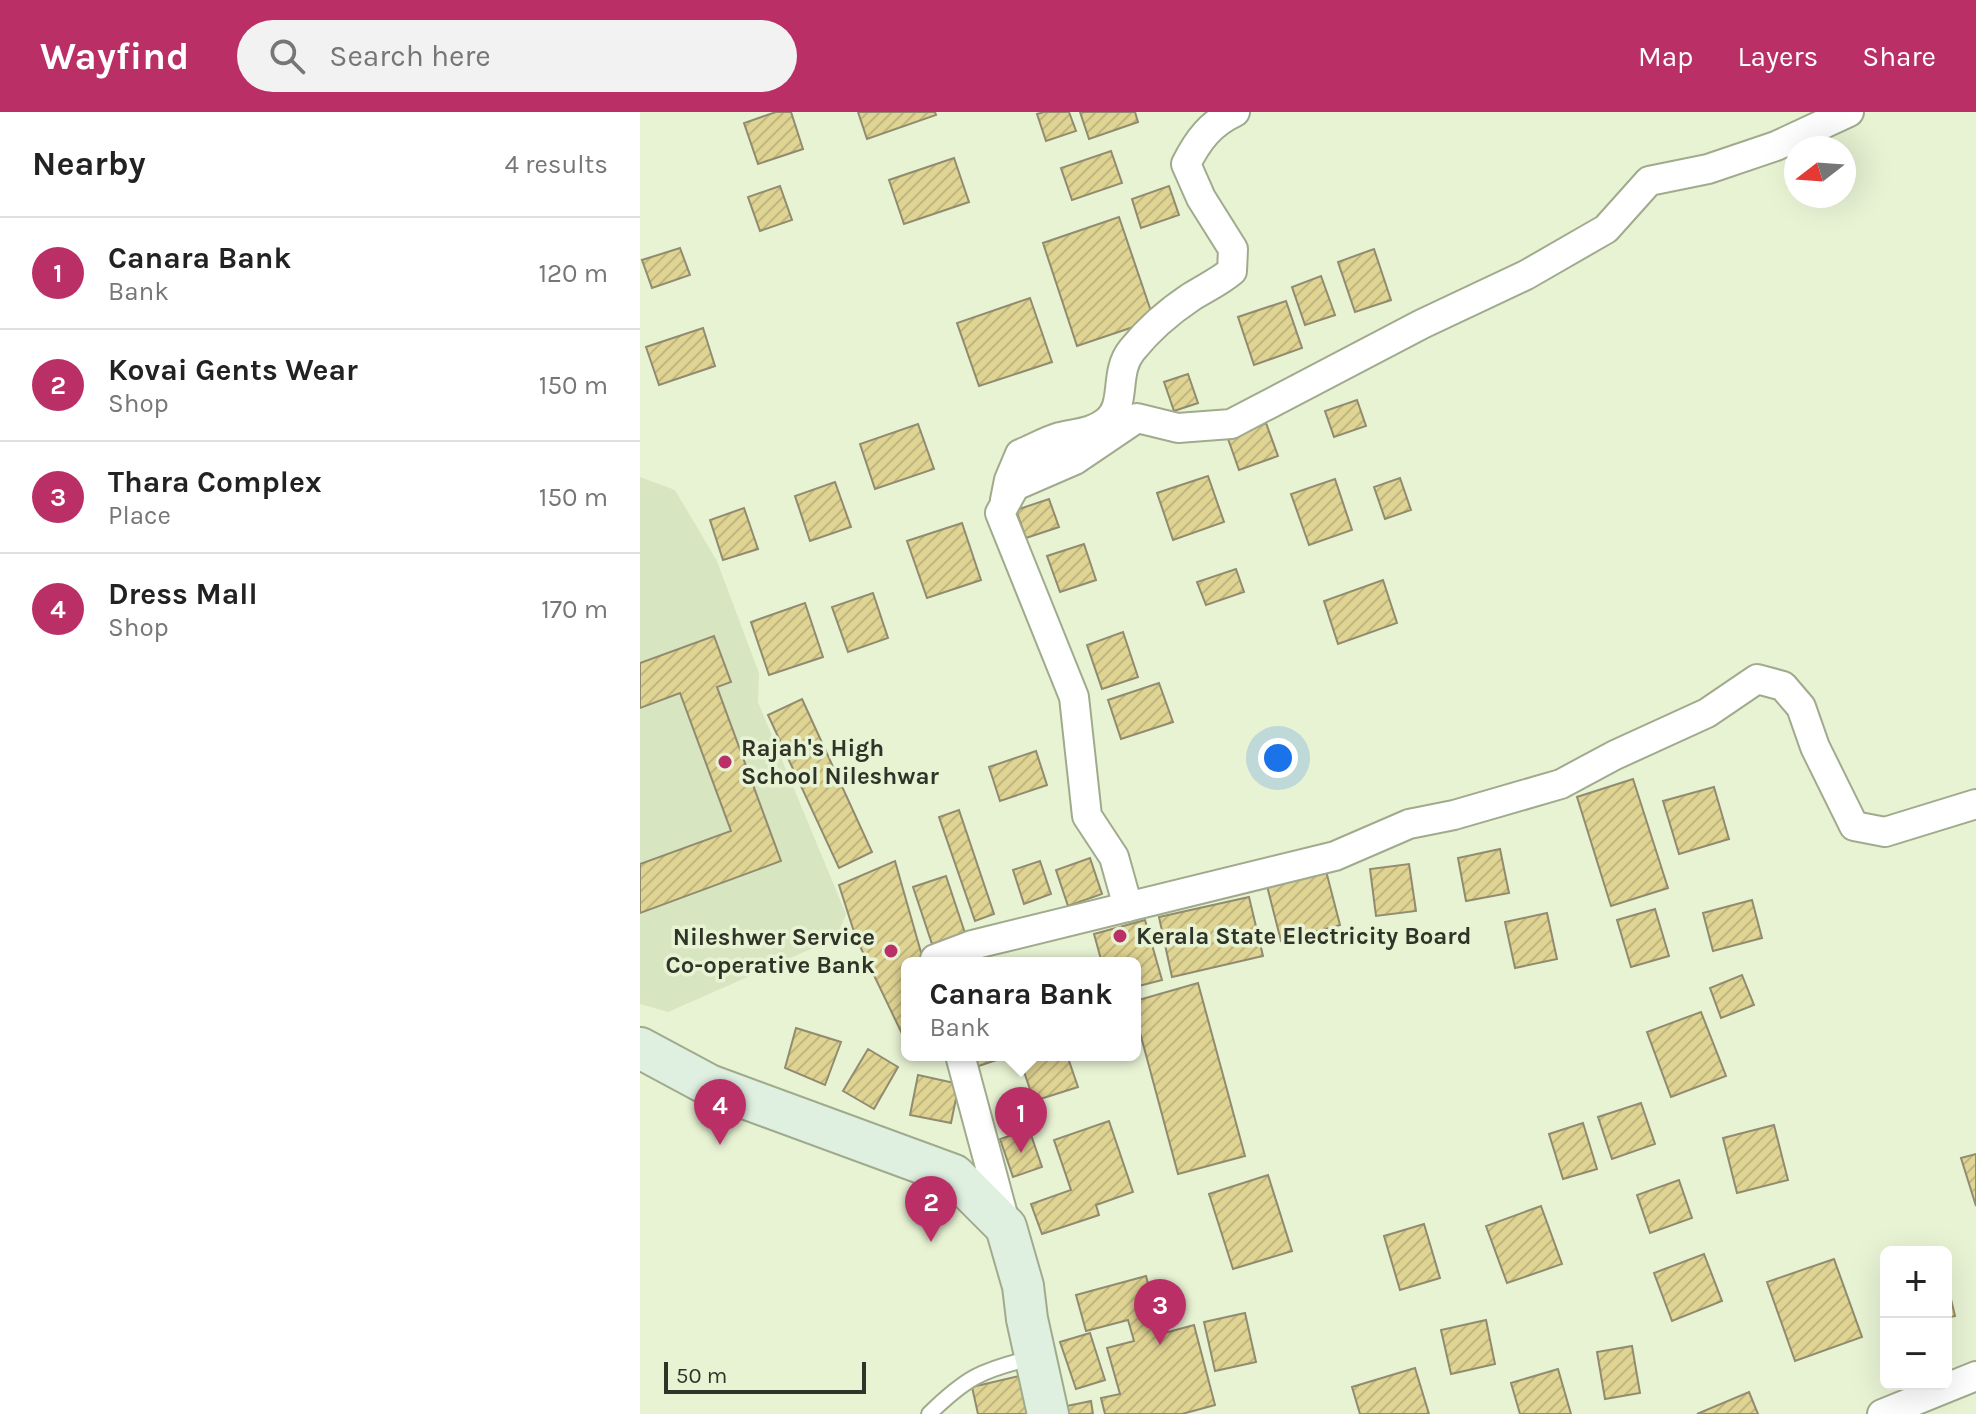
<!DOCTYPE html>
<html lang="en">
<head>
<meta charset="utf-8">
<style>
  :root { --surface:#fff; --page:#f2f2f2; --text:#222; --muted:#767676; --line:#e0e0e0; --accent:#bb2f67 }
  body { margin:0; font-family:Karla,sans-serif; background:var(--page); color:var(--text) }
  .controls { position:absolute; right:24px; bottom:24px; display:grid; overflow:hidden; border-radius:12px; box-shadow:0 8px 32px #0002 }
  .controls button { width:72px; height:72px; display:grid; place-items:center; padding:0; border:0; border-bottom:2px solid var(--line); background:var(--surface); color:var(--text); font:40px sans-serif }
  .compass { position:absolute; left:1144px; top:24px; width:72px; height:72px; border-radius:50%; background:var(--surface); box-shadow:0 8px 32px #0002; rotate:253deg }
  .scale { position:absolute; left:24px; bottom:20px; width:202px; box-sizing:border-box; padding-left:8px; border:4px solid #303428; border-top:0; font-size:22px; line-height:28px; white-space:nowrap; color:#303428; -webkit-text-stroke:6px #e8f3d4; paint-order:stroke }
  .you { position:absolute; left:638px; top:646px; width:28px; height:28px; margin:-20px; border:6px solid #fff; border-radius:50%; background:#1a73e8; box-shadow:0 0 0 12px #1a73e833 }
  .badge { display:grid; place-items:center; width:52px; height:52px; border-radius:50%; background:var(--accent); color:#fff; font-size:26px; font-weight:700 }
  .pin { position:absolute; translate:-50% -66px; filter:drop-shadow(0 2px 4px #0008) }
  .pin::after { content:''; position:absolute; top:42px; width:28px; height:24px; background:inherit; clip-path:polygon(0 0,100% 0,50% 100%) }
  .popup { position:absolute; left:261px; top:845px; width:240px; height:104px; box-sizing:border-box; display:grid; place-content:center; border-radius:12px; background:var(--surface); filter:drop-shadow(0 2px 6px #0005); font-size:26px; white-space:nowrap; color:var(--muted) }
  .popup b { font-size:30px; color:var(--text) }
  .popup::after { content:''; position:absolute; left:50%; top:100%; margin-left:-16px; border:16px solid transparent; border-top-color:var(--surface) }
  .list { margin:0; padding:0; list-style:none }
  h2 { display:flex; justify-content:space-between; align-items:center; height:104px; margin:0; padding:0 32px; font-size:34px }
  h2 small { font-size:26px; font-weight:400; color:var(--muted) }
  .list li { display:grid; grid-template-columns:52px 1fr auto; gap:24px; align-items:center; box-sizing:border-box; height:112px; padding:0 32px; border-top:2px solid var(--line) }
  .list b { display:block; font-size:30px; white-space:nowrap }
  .list p { margin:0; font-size:26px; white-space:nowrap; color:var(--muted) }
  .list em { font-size:26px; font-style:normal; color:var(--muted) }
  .icon { flex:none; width:44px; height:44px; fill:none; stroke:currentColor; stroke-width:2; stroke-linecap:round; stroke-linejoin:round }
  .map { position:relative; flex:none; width:1336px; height:1302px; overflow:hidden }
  header { display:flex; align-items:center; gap:48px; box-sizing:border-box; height:112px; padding:0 40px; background:var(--accent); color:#fff }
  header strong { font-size:38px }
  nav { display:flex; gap:44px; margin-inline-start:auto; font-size:28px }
  .search { width:560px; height:72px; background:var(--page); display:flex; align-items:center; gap:20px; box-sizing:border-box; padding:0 28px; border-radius:44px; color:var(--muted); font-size:30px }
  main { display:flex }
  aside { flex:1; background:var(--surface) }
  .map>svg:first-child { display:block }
</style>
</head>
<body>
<header>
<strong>Wayfind</strong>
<div class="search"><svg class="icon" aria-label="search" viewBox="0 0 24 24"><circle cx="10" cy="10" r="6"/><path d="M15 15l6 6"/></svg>Search here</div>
<nav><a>Map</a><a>Layers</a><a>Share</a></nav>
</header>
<main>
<aside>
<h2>Nearby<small>4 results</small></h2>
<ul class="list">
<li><span class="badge">1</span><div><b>Canara Bank</b><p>Bank</p></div><em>120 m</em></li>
<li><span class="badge">2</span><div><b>Kovai Gents Wear</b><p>Shop</p></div><em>150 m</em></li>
<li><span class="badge">3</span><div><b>Thara Complex</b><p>Place</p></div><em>150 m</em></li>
<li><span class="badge">4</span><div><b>Dress Mall</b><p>Shop</p></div><em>170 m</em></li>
</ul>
</aside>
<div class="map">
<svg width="1336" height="1302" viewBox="0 0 1336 1302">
  <defs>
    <pattern id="building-hatch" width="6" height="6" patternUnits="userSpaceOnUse" patternTransform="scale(2)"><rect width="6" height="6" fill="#e0d493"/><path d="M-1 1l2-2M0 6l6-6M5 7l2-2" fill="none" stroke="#c0b77f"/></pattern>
  </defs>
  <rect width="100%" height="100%" fill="#e8f3d4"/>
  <path fill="#d8e5c1" d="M0 365 35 378 77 449 119 561 118 590 206 802 196 826 28 900 0 892Z"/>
  <path fill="url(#building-hatch)" stroke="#918b6f" stroke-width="2" d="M136 0H151L163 37 118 52 104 11Z
    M218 0H295L296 3 227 27Z
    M404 0H429L436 19 406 29 397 2Z
    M440 0H495L498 10 449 27Z
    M471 39 482 71 432 88 421 56Z
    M314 46 329 90 264 112 249 68Z
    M140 74 152 108 120 119 108 85Z
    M529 74 539 103 501 116 492 87Z
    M479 105 514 208 437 234 403 131Z
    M40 136 50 163 12 176 2 148Z
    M734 137 751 188 715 200 698 150Z
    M681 164 695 203 665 213 652 175Z
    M390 186 412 250 339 274 317 211Z
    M646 189 662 236 614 253 598 205Z
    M63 216 75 254 19 273 6 235Z
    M548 262 558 291 534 299 524 270Z
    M717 288 726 314 694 325 685 299Z
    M626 311 638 344 599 358 587 324Z
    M278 312 294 357 235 377 220 332Z
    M568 364 584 410 533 428 517 381Z
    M760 366 771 398 745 407 734 375Z
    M695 367 712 418 669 433 651 382Z
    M195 370 211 415 170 429 155 384Z
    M409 387 419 415 386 426 376 398Z
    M104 396 118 437 83 448 70 408Z
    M322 411 341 468 287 486 267 429Z
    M444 432 456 468 420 480 407 444Z
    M596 457 604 480 566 493 557 470Z
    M743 468 757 511 698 532 684 489Z
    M233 481 248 526 208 540 192 495Z
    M165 491 183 545 129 563 111 510Z
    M483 520 498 565 462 577 447 533Z
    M74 524 91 570 77 575 141 749 0 801V752L91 719 40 581 0 596V551Z
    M519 571 533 610 481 627 468 588Z
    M162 587 232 740 199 756 128 603Z
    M396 639 407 673 360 689 349 655Z
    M993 667 1028 776 971 794 937 685Z
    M1074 675 1089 727 1039 742 1023 689Z
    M319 698 354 802 335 809 299 705Z
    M860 737 869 781 826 789 818 746Z
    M450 746 462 782 428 794 416 758Z
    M255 749 284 851H267V932L216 826 199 773Z
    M400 749 411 782 384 792 373 758Z
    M769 752 776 799 736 804 730 757Z
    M685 755 700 813 641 829 626 770Z
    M306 764 325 821 292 832 273 775Z
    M609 785 623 844 532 865 519 805Z
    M1112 788 1122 826 1073 839 1063 801Z
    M1015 797 1029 844 991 855 977 808Z
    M907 801 917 847 875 856 865 810Z
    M505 808 522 868 495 875V851H462L454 822Z
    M1102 863 1114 893 1081 906 1070 876Z
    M558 871 605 1044 538 1062 495 902V889Z
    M1061 900 1086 964 1031 985 1007 920Z
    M156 916 201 930 185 973 145 956Z
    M228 937 258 955 234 997 203 979Z
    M329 943H371L333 956Z
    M385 943H427L438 975 394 989 379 945Z
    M278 963 319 972 311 1011 270 1003Z
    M1001 991 1015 1032 972 1047 958 1005Z
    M469 1009 493 1080 456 1093 459 1103 402 1122 391 1092 431 1078 414 1028Z
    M943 1011 957 1057 923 1067 909 1022Z
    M1134 1013 1148 1068 1097 1081 1083 1026Z
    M389 1017 402 1055 373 1065 360 1027Z
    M1336 1042V1094L1321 1046Z
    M628 1063 652 1139 593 1157 569 1082Z
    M1039 1068 1052 1106 1010 1121 997 1083Z
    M901 1094 922 1152 867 1171 846 1114Z
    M784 1112 800 1166 760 1178 744 1124Z
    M1064 1142 1082 1189 1032 1209 1014 1161Z
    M1194 1147 1222 1225 1155 1249 1127 1170Z
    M506 1164 521 1222 554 1213 575 1293 542 1302H465L461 1286 480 1282 467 1236 494 1229 488 1208 446 1219 436 1183Z
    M1306 1166 1315 1204 1306 1206Z
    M605 1201 616 1250 575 1259 564 1210Z
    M846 1208 855 1252 811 1262 801 1218Z
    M450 1221 465 1268 436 1277 420 1230Z
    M992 1234 1000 1281 965 1287 957 1240Z
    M775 1256 789 1302H720L712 1275Z
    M918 1257 931 1302H880L871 1271Z
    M379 1264 387 1302H338L332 1275Z
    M1109 1280 1118 1302H1057Z
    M451 1289 453 1302H423L422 1295Z"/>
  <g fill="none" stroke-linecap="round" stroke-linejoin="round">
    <defs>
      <path id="service" d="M289 1302C326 1266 341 1258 392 1246"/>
      <path id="minor" d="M365 388 369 368 380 342C393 337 406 329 420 325 436 321 452 321 466 310 488 293 473 261 492 238 508 218 530 199 551 185 565 176 579 170 592 159L593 137 561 86 546 52C558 28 571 11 595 0
        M488 795 474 745 447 704 434 585 360 401 375 374 435 348 497 306 538 316 591 312 782 212 886 163 966 117 1009 69 1068 57 1136 34 1209 0
        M296 851 295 847 332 833 695 744 769 712 814 703 921 672 975 643 1067 601 1117 567 1143 574 1161 595 1175 635 1214 714 1245 720 1336 692
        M320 943 366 1114
        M1242 1302 1336 1264"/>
      <path id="secondary" d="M0 936 69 973 314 1063 366 1115 383 1174 387 1207 408 1302"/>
    </defs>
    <use href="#service" stroke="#a0aa8d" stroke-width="18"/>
    <use href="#minor" stroke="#a0aa8d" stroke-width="32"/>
    <use href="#secondary" stroke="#a0aa8d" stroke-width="44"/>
    <use href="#service" stroke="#fff" stroke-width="14"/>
    <use href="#minor" stroke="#fff" stroke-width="28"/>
    <use href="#secondary" stroke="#dff0e1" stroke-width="40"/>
  </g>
  <g fill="#bb2f67" stroke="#e8f3d4" stroke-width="3">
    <circle cx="85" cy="650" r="8"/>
    <circle cx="480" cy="824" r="8"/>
    <circle cx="251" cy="839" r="8"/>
  </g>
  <g text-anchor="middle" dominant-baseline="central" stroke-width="7" stroke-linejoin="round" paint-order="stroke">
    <g font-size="24" font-weight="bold" fill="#303428" stroke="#e8f3d4" text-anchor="start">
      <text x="101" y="636">Rajah's High<tspan x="101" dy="28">School Nileshwar</tspan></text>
      <text x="496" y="824">Kerala State Electricity Board</text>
      <text x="235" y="825" text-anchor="end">Nileshwer Service<tspan x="235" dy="28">Co-operative Bank</tspan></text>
    </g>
  </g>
</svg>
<div class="controls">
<button>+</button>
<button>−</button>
</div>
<svg class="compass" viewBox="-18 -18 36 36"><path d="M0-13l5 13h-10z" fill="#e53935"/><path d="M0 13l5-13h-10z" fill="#767676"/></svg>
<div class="scale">50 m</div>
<div class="you"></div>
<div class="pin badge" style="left:381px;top:1041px">1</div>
<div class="popup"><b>Canara Bank</b>Bank</div>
<div class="pin badge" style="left:291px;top:1130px">2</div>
<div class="pin badge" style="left:520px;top:1233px">3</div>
<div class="pin badge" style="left:80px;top:1033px">4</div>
</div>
</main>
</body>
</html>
